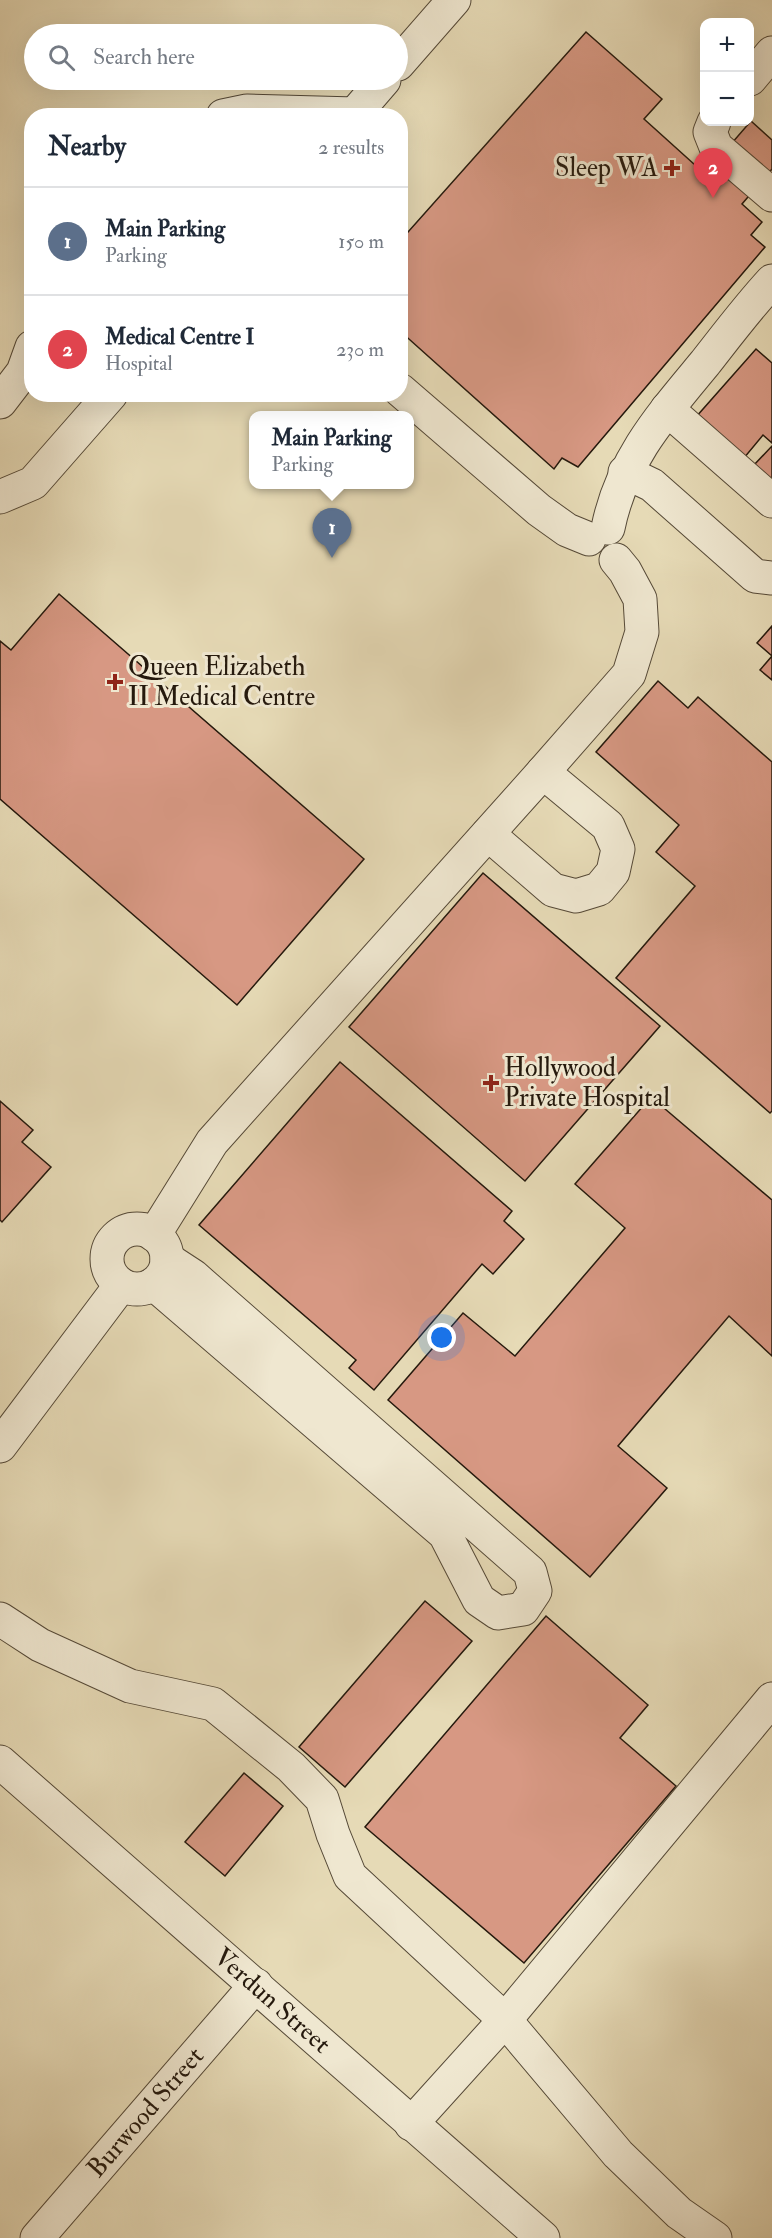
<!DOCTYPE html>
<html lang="en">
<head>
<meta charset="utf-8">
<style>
  :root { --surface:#fff; --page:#f6f6f7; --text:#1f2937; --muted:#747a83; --line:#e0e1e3; --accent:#8f2418 }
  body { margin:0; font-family:"IM FELL Double Pica",serif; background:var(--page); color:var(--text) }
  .controls { position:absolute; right:18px; top:18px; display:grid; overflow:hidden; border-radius:12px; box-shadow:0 6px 24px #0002 }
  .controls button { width:54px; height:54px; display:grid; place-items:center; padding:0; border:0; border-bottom:2px solid var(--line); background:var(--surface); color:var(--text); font:30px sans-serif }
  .you { position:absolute; left:442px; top:1338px; width:21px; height:21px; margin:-15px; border:4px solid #fff; border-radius:50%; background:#1a73e8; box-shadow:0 0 0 9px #1a73e833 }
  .badge { display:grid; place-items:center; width:39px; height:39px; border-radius:50%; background:var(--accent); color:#fff; font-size:20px; font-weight:700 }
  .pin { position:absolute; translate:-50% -50px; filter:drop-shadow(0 2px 3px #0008) }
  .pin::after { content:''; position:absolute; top:32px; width:21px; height:18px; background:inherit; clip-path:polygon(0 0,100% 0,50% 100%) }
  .popup { position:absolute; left:249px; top:411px; width:165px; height:78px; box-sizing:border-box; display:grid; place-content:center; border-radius:12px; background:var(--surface); filter:drop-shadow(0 2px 4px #0005); font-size:20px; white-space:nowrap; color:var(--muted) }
  .popup b { font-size:22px; color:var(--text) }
  .popup::after { content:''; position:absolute; left:50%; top:100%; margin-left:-12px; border:12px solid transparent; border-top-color:var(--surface) }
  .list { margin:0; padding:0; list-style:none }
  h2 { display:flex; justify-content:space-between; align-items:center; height:78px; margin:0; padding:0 24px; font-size:26px }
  h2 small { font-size:20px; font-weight:400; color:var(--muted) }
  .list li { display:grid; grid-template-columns:39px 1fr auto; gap:18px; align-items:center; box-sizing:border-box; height:108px; padding:0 24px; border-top:2px solid var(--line) }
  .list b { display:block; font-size:22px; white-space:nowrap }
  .list p { margin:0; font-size:20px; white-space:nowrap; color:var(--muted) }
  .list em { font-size:20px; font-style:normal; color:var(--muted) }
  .icon { flex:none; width:33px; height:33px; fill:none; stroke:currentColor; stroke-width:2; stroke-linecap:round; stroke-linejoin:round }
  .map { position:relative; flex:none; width:772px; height:2238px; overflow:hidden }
  .search { position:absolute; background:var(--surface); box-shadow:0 6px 24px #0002; left:24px; top:24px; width:384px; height:66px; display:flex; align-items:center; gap:15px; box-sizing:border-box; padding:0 21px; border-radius:33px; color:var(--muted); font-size:22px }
  .panel { position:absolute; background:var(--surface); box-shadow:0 6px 24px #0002; left:24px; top:108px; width:384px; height:294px; border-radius:24px }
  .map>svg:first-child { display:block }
</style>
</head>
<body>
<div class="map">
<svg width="772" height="2238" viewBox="0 0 772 2238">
  <rect width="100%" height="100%" fill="#e6dab6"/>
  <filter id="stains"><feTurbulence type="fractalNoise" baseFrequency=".00333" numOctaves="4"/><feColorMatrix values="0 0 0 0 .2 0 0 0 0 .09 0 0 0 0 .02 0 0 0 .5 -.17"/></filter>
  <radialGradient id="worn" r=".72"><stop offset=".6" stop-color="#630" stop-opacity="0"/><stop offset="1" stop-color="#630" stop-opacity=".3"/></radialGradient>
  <path fill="#d79883" stroke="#25190d" stroke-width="1.5" d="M586 32 662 99 644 119 705 174 751 121 772 140V169L742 204 762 222 751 235 765 247 578 467 562 458 554 469 400 331V241Z
    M756 349 772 363V443L763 435 744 458 696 417Z
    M772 446V481L754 465Z
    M59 594 364 859 237 1005 0 799V641L11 650Z
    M772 626V680L760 670 772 656 757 643Z
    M658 681 688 708 698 697 772 762V1111L770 1113 616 978 695 886 656 852 679 825 596 752Z
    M483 873 660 1026 525 1181 349 1027Z
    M340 1062 512 1211 504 1221 524 1239 493 1274 482 1264 374 1390 349 1368 356 1360 199 1225Z
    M651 1097 772 1200V1356L729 1316 618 1446 667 1488 590 1577 388 1400 463 1313 515 1356 625 1228 575 1184Z
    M0 1101 33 1130 22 1142 51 1167 2 1222 0 1220Z
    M425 1601 472 1641 345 1787 299 1747Z
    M546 1616 648 1705 620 1738 676 1786 524 1963 365 1827Z
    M244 1773 283 1806 225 1876 185 1842Z"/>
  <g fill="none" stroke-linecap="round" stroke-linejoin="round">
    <defs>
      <g id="minor">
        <path d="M398 64 454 0"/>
        <path d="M750 79 772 53"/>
        <path d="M223 116 247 111 355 114"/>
        <path d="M353 116 384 80"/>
        <path d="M714 122 710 132 716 147 772 195"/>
        <path d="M400 390 539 510 567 530 589 539"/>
        <path d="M0 402 23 372 32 347"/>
        <path d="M667 409 772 501"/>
        <path d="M625 472 652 485 755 576 772 578"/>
        <path d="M0 497 33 483 111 394"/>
        <path d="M608 528C622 459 662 415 705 363 727 335 748 307 772 281"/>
        <path d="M488 834 553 890 576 896 599 889 613 872 618 849 608 826 543 772"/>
        <circle cx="137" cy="1259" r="30"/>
        <path d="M154 1235 212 1142 543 772 629 674 642 632 640 599 625 571 616 560"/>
        <path d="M154 1284 445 1534 479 1600 498 1613 523 1609 535 1591 530 1572 193 1276 167 1259"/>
        <path d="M0 1446 121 1285"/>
        <path d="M0 1619 40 1645 130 1686 213 1704 291 1767 322 1799 333 1834 350 1876 505 2020 618 2154 679 2213 715 2238"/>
        <path id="s1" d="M0 1762 543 2238"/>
        <path d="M411 2124 505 2020 772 1699"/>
        <path id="s2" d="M37 2238 256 1985"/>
      </g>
    </defs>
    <use href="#minor" stroke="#554937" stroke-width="35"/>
    <use href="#minor" stroke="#efe7d0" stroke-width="33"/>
  </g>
  <g fill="#8f2418" stroke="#efe7d0" stroke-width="2">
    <path d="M669 159h6v6h6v6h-6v6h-6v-6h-6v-6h6z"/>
    <path d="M112 673h6v6h6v6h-6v6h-6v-6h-6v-6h6z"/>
    <path d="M488 1074h6v6h6v6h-6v6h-6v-6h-6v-6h6z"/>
  </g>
  <g text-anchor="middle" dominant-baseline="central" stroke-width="6" stroke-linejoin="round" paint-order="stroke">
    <g font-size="26" fill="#25190d" stroke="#efe7d0" text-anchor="start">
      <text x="658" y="168" text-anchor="end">Sleep WA</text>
      <text x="128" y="667">Queen Elizabeth<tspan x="128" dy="30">II Medical Centre</tspan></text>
      <text x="504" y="1068">Hollywood<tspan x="504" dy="30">Private Hospital</tspan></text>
    </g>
    <g font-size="26" fill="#25190d" stroke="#efe7d0">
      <text stroke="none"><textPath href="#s1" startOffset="362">Verdun Street</textPath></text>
      <text stroke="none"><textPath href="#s2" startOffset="166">Burwood Street</textPath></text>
    </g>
  </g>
  <rect width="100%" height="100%" filter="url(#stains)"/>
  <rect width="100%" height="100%" fill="url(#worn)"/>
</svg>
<div class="controls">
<button>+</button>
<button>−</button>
</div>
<div class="you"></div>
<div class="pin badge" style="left:332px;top:558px;background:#5c6f8a">1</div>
<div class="popup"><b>Main Parking</b>Parking</div>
<div class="pin badge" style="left:713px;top:198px;background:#e0444e">2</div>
<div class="search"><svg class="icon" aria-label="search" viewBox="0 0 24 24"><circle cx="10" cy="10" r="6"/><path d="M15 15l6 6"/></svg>Search here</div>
<section class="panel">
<h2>Nearby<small>2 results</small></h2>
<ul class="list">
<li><span class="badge" style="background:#5c6f8a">1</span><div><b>Main Parking</b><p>Parking</p></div><em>150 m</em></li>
<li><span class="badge" style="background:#e0444e">2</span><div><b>Medical Centre I</b><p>Hospital</p></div><em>230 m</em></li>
</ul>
</section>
</div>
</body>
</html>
